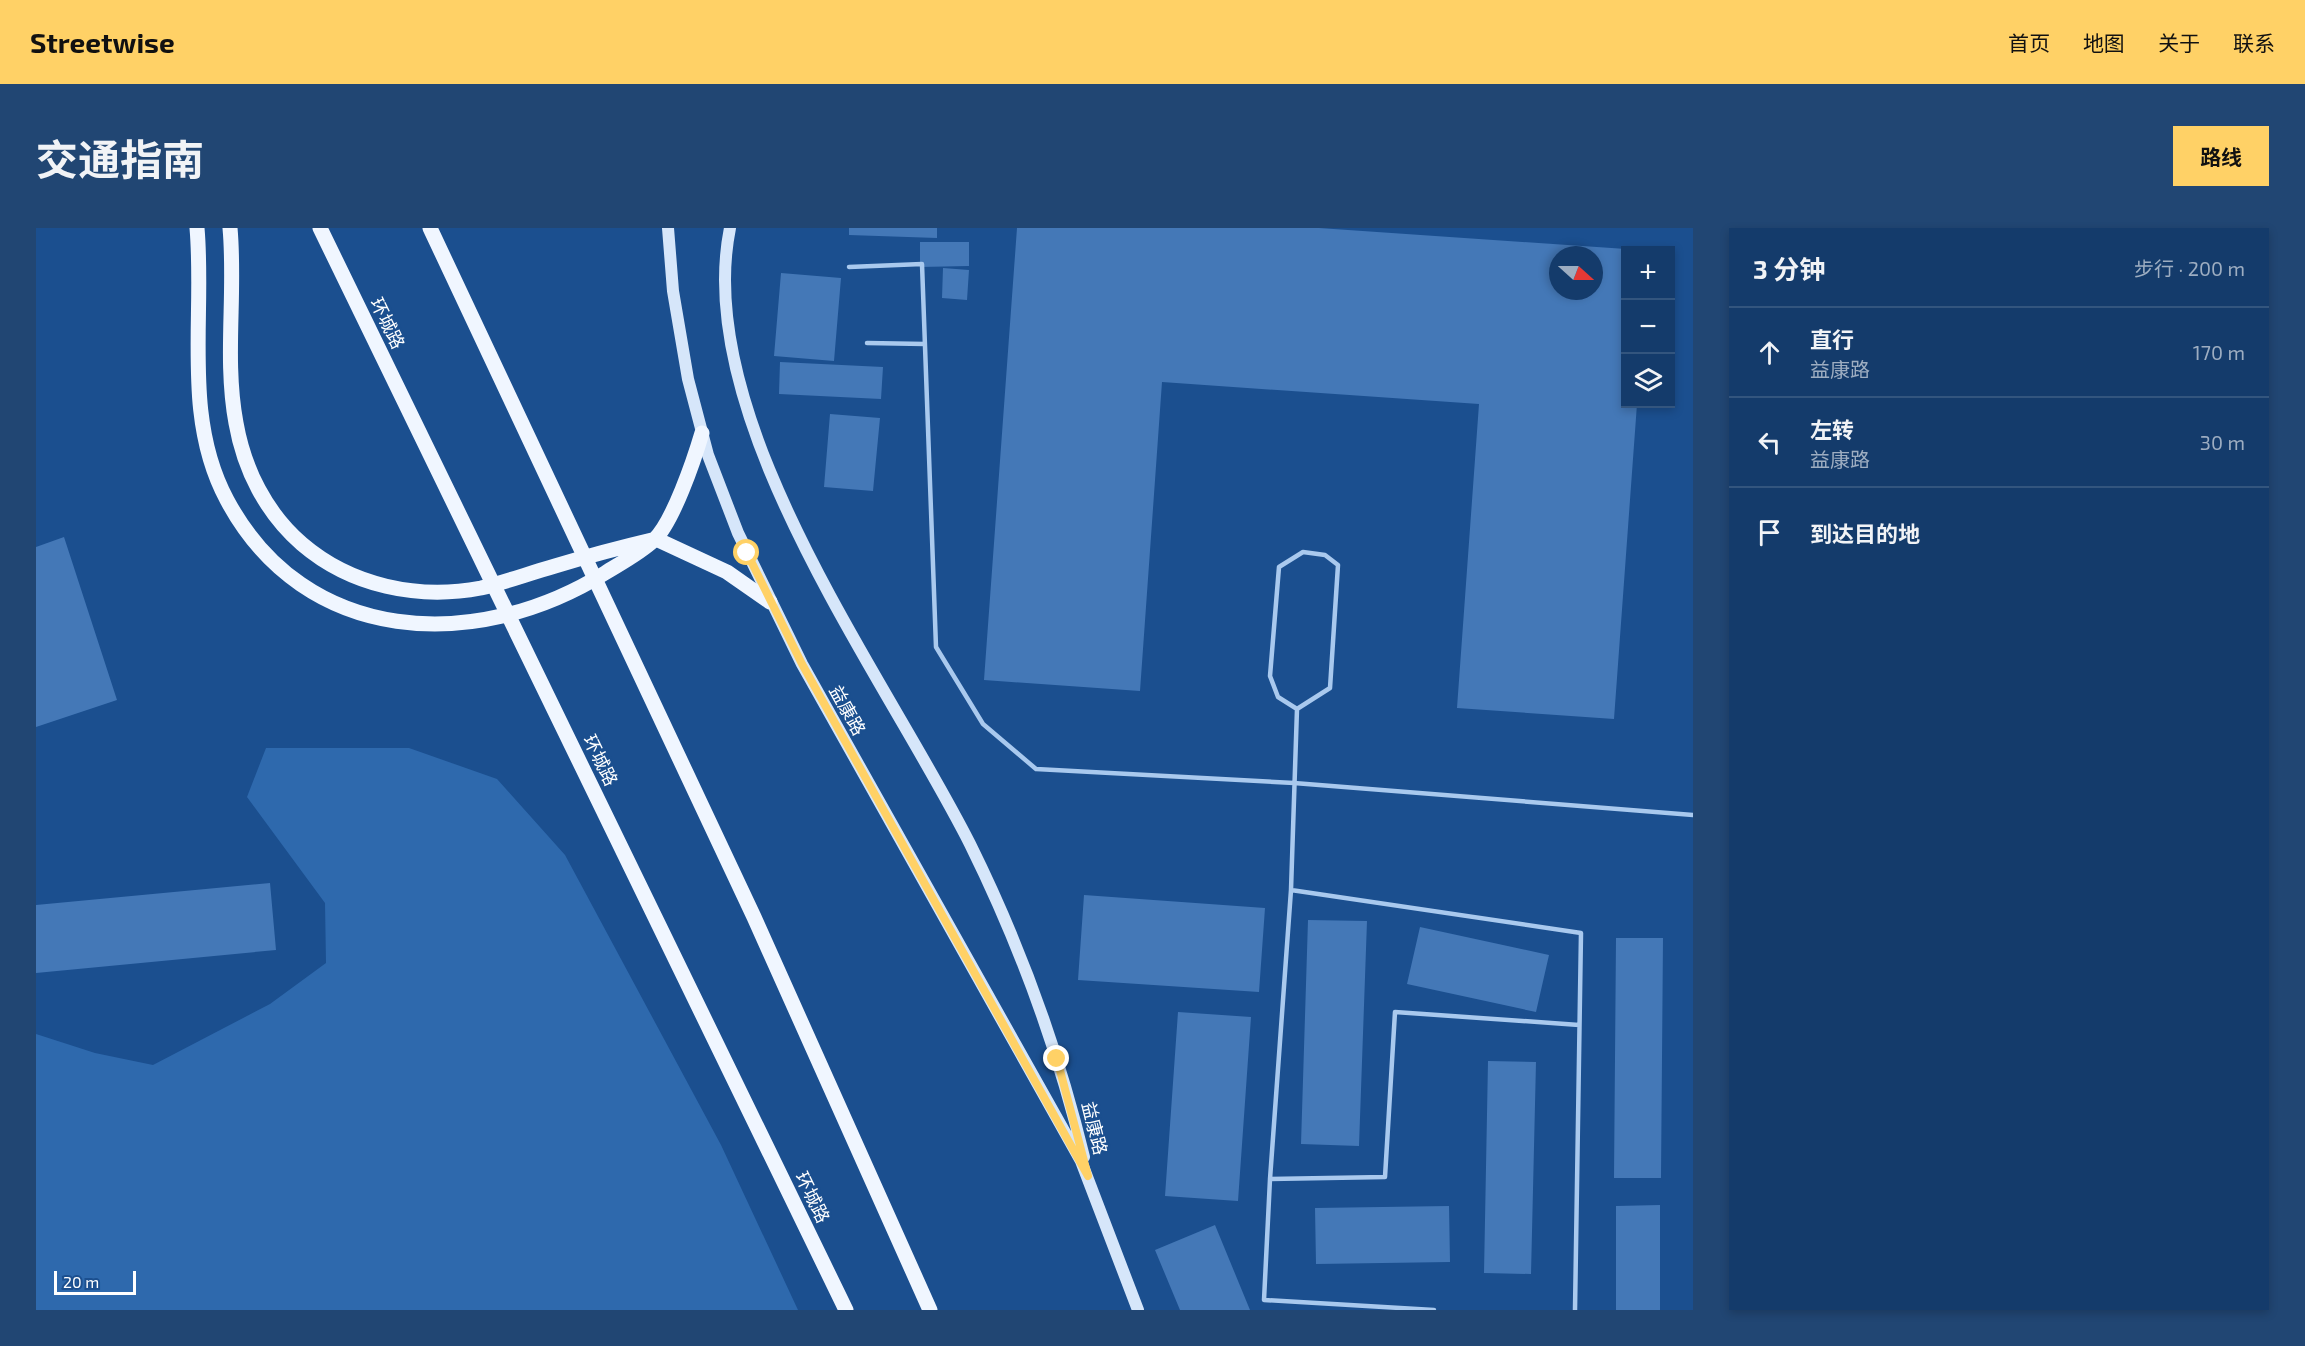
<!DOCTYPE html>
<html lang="zh">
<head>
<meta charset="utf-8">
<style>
  :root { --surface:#143b6b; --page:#214673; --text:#f1f3f6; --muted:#9dadc1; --line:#33557e; --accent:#ffd166 }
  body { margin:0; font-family:"Exo 2","Noto Sans SC",sans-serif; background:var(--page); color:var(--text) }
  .controls { position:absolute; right:18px; top:18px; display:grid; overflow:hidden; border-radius:0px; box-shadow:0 3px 9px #0003 }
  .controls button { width:54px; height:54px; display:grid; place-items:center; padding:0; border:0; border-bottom:2px solid var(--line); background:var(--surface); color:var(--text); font:30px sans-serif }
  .compass { position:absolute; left:1513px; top:18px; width:54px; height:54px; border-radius:50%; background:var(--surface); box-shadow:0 3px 9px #0003; rotate:111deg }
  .scale { position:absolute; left:18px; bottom:15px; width:82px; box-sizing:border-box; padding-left:6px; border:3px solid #fff; border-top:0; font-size:16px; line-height:21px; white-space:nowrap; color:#fff; -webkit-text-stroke:4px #1b4f8f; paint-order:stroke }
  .stop { position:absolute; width:18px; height:18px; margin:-14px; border:4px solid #ffd166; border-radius:50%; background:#fff }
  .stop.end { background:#ffd166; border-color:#fff; box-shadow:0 2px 6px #0008 }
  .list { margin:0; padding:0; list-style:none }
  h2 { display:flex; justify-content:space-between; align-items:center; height:78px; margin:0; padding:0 24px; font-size:26px }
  h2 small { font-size:20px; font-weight:400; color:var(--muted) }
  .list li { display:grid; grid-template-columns:39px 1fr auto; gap:18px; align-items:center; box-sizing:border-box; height:90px; padding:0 24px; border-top:2px solid var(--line) }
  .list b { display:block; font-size:22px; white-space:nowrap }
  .list p { margin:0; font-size:20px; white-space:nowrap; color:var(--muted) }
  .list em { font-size:20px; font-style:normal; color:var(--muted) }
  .icon { flex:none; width:33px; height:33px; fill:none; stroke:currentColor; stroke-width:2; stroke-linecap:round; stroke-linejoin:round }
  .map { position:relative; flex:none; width:1657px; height:1082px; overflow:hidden; border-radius:0px }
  header { display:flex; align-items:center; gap:36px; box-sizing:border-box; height:84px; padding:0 30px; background:var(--accent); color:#111 }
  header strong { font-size:28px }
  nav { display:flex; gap:33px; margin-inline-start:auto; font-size:21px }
  .intro { display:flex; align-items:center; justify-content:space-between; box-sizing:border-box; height:144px; padding:0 36px }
  h1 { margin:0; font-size:42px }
  .button { padding:15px 27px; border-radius:0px; background:var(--accent); color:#111; font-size:21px; font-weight:700 }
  main { display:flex; gap:36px; padding:0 36px }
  aside { flex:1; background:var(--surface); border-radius:0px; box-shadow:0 3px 9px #0003 }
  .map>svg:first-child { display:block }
</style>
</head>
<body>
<header>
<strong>Streetwise</strong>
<nav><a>首页</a><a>地图</a><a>关于</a><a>联系</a></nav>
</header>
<div class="intro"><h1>交通指南</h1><a class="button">路线</a></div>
<main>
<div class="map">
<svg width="1657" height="1082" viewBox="0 0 1657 1082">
  <rect width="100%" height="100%" fill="#1b4f8f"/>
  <path fill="#2e69ad" d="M230 520H373L461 551 529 627 685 917 762 1082H0V806L59 825 117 837 234 776 290 735 289 675 211 569Z"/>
  <path fill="#4478b7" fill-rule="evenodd" d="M813 0H901V10L813 7Z
    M981 0H1283L1590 21V176H1601L1578 491 1421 480 1443 176 1126 154 1104 463 948 452ZM1522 27H1558V63H1522Z
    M884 14H933V38L884 39Z
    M907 40 933 42 931 72 906 70Z
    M745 45 805 50 798 133 738 128Z
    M744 134 847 139 845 171 743 166Z
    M794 186 844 190 837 263 788 259Z
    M28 309 81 472 0 499V319Z
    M234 655 240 722 0 745V677Z
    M1048 667 1229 680 1223 764 1042 752Z
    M1272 692 1331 693 1323 918 1265 916Z
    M1384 699 1513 727 1500 784 1371 756Z
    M1580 710H1627L1625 950H1578Z
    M1142 784 1215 789 1202 973 1129 968Z
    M1452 833 1500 834 1495 1046 1448 1045Z
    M1624 977V1082H1580V978Z
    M1413 978 1414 1034 1280 1036 1279 980Z
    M1179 997 1214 1082H1144L1119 1022Z"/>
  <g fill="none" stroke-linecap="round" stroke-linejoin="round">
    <path stroke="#a9c9ee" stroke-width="4.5" d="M813 39 886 36 900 419 947 496 1000 541 1258 555 1657 587
      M831 115 889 116
      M1267 324 1289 327 1302 337 1294 460 1261 481 1242 469 1234 448 1243 339Z
      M1261 481 1255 662 1234 951 1228 1072 1398 1082
      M1255 662 1545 705 1539 1082
      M1234 951 1349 949 1359 784 1543 797"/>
    <path stroke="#d6e6fa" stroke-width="12" d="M632 0 637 63 652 151 672 227 702 305 766 436 1045 933 1102 1082
      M694 0C655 192 850 449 934 616 983 715 1022 822 1048 929"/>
    <path stroke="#f0f6ff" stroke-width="15" d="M161 0C169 90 146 189 191 272 269 418 440 425 569 345 585 335 604 325 618 312 637 294 658 232 666 205
      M194 0C200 65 188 131 200 195 208 241 230 285 266 316 315 358 382 372 445 360 470 354 494 345 519 338 552 328 586 319 620 311L691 344 734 374"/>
    <path stroke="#f0f6ff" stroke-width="15" d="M284 0 810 1082
      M394 0 718 689 894 1082"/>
  </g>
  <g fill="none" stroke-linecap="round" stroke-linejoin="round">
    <path stroke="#ffd166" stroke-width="8" d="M711 325 766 436 1052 948 1021 831"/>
  </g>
  <g text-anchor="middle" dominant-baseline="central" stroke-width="5" stroke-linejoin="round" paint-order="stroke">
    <g font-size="18" fill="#fff" stroke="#1b4f8f">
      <text transform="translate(352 95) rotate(64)">环城路</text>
      <text transform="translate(812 482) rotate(61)">益康路</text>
      <text transform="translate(565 532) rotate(64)">环城路</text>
      <text transform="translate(1059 900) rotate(76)">益康路</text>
      <text transform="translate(777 969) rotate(64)">环城路</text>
    </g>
  </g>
</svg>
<div class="controls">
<button>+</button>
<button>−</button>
<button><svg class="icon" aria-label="layers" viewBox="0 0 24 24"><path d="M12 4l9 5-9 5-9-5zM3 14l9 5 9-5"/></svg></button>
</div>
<svg class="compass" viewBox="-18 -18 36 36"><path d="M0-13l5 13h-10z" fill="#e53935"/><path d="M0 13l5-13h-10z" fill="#9dadc1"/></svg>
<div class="scale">20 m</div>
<div class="stop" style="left:711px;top:325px"></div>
<div class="stop end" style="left:1021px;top:831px"></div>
</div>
<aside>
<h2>3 分钟<small>步行 · 200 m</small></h2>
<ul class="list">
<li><svg class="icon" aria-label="ahead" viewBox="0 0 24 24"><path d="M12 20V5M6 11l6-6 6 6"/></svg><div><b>直行</b><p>益康路</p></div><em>170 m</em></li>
<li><svg class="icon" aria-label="left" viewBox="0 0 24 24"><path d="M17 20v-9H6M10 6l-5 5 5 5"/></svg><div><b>左转</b><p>益康路</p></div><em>30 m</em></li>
<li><svg class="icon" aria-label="arrive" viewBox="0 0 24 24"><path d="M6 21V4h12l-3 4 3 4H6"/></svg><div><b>到达目的地</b></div></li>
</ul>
</aside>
</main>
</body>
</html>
